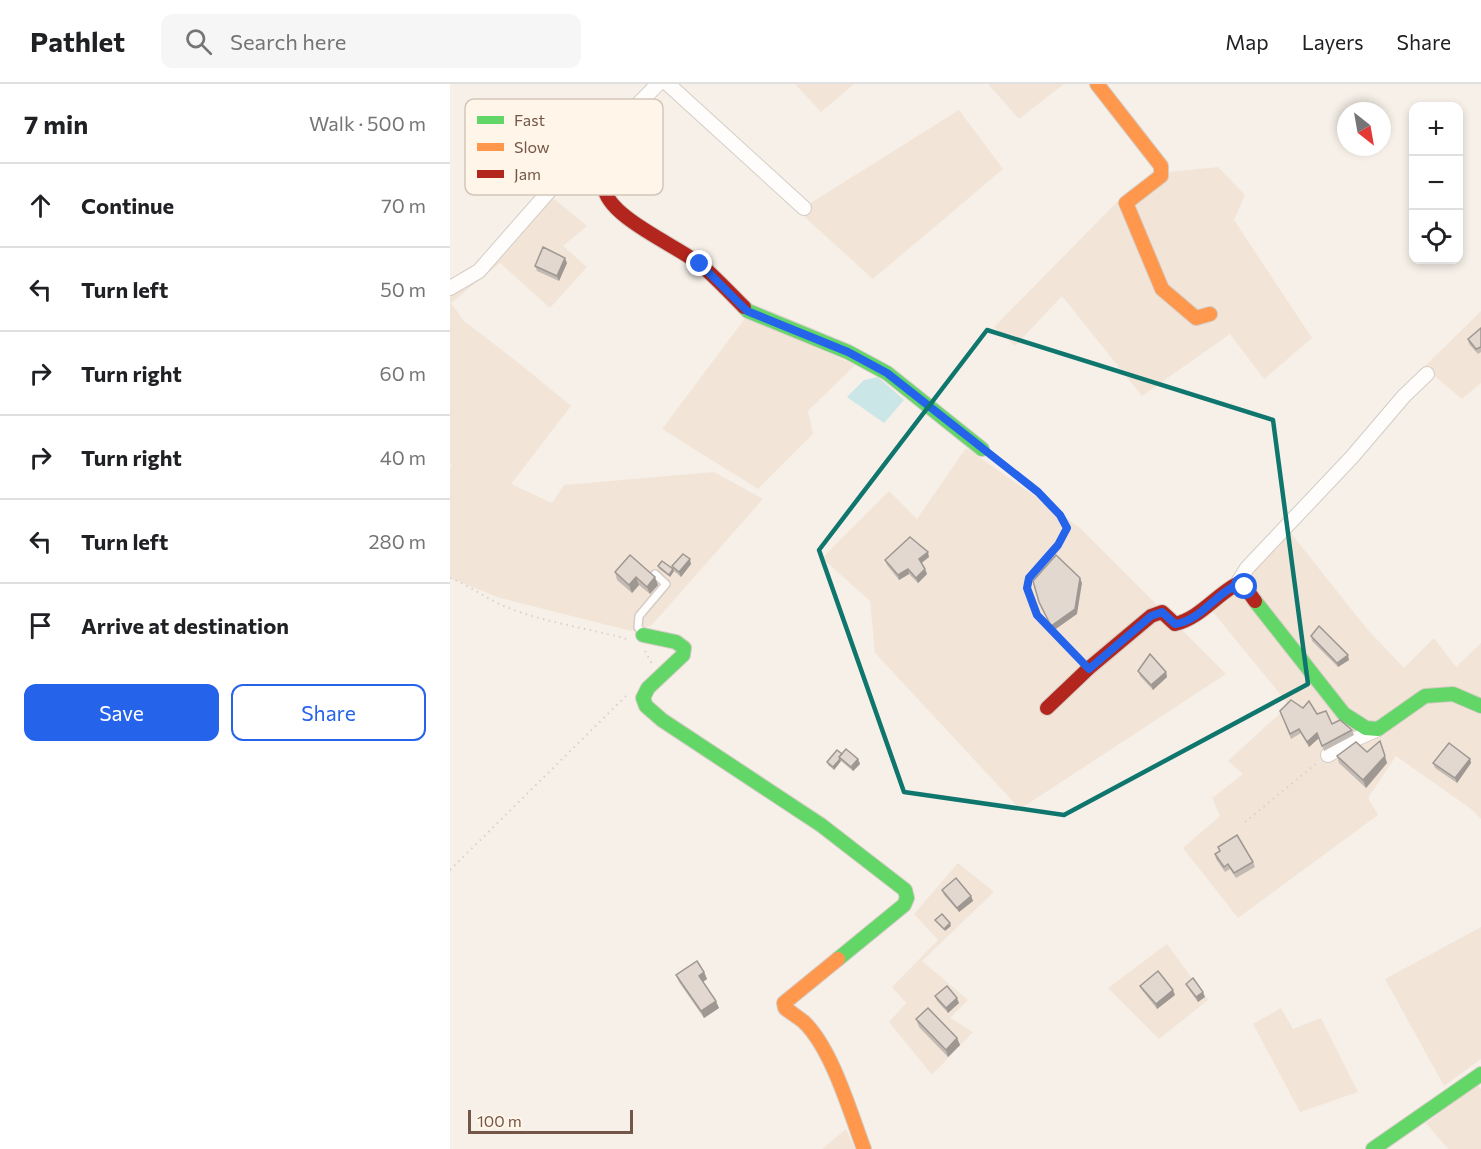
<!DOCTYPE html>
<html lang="en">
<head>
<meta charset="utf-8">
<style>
  :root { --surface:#fff; --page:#f6f6f6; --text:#202124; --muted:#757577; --line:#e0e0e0; --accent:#2563eb }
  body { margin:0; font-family:Commissioner,sans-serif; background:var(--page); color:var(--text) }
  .controls { position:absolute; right:18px; top:18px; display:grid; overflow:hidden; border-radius:12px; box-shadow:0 3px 9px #0003 }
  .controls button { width:54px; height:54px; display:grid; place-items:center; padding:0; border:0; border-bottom:2px solid var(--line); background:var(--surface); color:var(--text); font:30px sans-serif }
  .compass { position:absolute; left:887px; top:18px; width:54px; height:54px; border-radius:50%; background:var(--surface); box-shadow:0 3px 9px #0003; rotate:149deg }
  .scale { position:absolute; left:18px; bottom:15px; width:165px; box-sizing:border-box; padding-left:6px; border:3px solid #745648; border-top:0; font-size:16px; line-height:21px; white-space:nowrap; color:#745648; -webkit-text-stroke:4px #fff5e8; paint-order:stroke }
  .stop { position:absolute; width:18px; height:18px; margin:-14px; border:4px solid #2563eb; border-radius:50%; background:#fff }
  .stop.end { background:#2563eb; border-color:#fff; box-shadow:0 2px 6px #0008 }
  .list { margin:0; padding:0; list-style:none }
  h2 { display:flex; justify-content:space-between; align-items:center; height:78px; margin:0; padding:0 24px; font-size:26px }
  h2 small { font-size:20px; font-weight:400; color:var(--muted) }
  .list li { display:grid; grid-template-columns:39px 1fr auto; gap:18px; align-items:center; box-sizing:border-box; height:84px; padding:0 24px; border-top:2px solid var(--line) }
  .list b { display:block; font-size:22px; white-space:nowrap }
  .list em { font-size:20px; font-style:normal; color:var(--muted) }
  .actions { display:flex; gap:12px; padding:18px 24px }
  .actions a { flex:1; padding:14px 0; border:2px solid var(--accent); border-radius:12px; text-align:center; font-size:21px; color:var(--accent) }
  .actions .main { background:var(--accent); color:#fff }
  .icon { flex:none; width:33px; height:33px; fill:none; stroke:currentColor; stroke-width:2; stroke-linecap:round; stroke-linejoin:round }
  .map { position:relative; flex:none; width:1031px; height:1065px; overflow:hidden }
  header { display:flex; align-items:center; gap:36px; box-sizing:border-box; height:84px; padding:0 30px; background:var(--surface); border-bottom:2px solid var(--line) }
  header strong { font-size:28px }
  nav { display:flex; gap:33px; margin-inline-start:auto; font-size:21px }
  .search { width:420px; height:54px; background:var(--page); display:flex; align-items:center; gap:15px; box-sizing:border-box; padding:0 21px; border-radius:12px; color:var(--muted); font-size:22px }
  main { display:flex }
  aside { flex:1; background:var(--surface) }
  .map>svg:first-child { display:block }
</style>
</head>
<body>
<header>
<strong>Pathlet</strong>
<div class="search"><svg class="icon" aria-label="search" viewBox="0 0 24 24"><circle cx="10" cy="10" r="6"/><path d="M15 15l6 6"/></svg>Search here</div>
<nav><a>Map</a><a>Layers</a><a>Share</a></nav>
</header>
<main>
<aside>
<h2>7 min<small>Walk · 500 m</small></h2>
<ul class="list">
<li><svg class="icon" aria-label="ahead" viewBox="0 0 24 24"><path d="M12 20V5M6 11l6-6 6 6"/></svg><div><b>Continue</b></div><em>70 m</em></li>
<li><svg class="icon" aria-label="left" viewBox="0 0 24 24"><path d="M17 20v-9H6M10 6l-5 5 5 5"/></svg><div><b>Turn left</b></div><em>50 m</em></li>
<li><svg class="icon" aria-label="right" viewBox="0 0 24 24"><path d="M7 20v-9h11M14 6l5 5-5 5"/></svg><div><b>Turn right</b></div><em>60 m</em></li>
<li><svg class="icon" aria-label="right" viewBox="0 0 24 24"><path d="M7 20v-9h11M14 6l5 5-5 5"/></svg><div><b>Turn right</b></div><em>40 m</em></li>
<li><svg class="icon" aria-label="left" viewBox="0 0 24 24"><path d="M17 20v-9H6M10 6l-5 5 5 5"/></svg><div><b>Turn left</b></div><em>280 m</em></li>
<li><svg class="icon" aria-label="arrive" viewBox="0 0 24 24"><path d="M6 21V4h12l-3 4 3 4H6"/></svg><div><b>Arrive at destination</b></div></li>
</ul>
<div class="actions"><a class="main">Save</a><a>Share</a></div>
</aside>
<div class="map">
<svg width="1031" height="1065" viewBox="0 0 1031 1065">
  <rect width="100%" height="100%" fill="#f6f0e8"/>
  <path fill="#f2e5d8" d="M345 0H404L371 28Z
    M538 0H614L569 35Z
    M509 26 553 85 423 195 348 127Z
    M768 83 795 111 784 136 862 254 814 295 780 250 692 312 612 212 565 262 544 243 667 118 718 88Z
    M103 114 137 142 113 162 137 183 100 224 50 179 1 219 14 237 65 276 121 322 61 400 102 419 114 401 264 388 313 415 201 542 181 547 50 514 0 494V384L2 381 0 379V196L57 160Z
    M1031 227V299L1012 315 974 283Z
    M296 233 405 281 358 327 363 350 308 405 212 345Z
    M516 364 629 443 776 590 570 725 425 569 420 517 372 474 439 407 467 435Z
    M840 448 917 545 954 584 984 554 1006 583 1031 559V735L1021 725 946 672 918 714 928 731 788 834 733 764 770 732 762 714 793 690 778 677 839 621 763 528Z
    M508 779 544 808 472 877 518 916 500 934 523 948 482 991 439 938 456 919 442 903 488 856 464 830Z
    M1031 843V975L994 1002 935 895Z
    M717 860 758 916 709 955 658 904Z
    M831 924 843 945 871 934 908 1008 850 1028 803 940Z
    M1028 1001 1031 1005V1065H998L976 1039Z
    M396 1045 405 1065H372Z"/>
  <path fill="#cae6e7" d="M428 293 454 316 434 339 397 313 414 296Z"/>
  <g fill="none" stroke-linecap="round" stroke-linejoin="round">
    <defs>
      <path id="lane" d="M193 550 188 543 189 532 216 500 205 490"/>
      <path id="street" d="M218 0 354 124
        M0 204 29 187 108 97 144 65 208 0
        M787 500 797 484 902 373 954 312 977 290
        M878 671 901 657 926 646"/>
      <path id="fast" d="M294 223 298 227 398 268 437 289 532 365
        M805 517 894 630 916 644 928 645 975 612 1003 610 1031 622
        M193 551 226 558 234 564 233 571 198 604 193 614 196 622 212 636 371 741 455 806 457 814 454 821 388 875
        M923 1065 1031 990"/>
      <path id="slow" d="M647 0 711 82V92L676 119 712 205 746 234 760 230
        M388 875 334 919 335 924C341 929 348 933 354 938 382 965 400 1028 414 1065"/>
      <path id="jam" d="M173 36C165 56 152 79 154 102 156 133 228 162 251 181 266 194 280 209 294 223
        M597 624 639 584 701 532 712 528 725 540C750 534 765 512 787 500L795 503 805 517"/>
    </defs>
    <use href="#lane" stroke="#d4ccc5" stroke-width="10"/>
    <use href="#street" stroke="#d4ccc5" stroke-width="16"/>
    <use href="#fast" stroke="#d5ccc4" stroke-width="16"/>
    <use href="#slow" stroke="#d5ccc4" stroke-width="16"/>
    <use href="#jam" stroke="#d5ccc4" stroke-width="16"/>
    <path stroke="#dad0cc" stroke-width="2" stroke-dasharray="1.5 4.5" stroke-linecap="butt" d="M544 373C571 393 601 414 617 444L608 461 579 494 577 504 587 531 628 573
      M0 494C19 501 35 514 54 522 94 539 139 544 180 556
      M195 567 202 580
      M795 738 868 678
      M0 786 179 609"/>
    <use href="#lane" stroke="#fefdfc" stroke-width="7"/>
    <use href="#street" stroke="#fefdfc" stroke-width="14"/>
    <use href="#fast" stroke="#63d668" stroke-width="14"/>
    <use href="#slow" stroke="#ff974d" stroke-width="14"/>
    <use href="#jam" stroke="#b3261e" stroke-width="14"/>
  </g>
  <path fill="#c2bab3" d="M117 179 109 197 87 187 85 182Z
    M1031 244V268L1028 270 1019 260 1018 255Z
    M180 471 208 501 200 510 189 501 182 509 167 496 165 488Z
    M479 473 472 479 477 490 468 499 459 490 449 496 437 481 435 476Z
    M241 480 231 493 224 487 222 482Z
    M208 482 224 487 220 493 209 485Z
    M861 552 899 576 888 583 862 557Z
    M688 587 716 588 717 593 703 606 690 592Z
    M853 624 867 630 882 640 902 646 904 651 874 667 869 654 859 663 851 649 841 655 830 627Z
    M930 657 937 679 916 704 889 679 887 672 917 668Z
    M392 670 408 675 410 680 403 687 391 677 384 686 378 681 377 678Z
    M1020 675 1021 679 1007 699 985 684 983 679Z
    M768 763 803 778 805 783 786 794 780 785 775 788 766 775 765 770 770 768Z
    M492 806 521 812 523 817 509 828 494 811Z
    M254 888 257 895 253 898 269 924 254 934 229 898 226 891Z
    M736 900 755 913 748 918 738 904Z
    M690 902 725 911 707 925 692 906Z
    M485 912 509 919 498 929 487 917Z
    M466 935 507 954 510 961 498 973 469 943Z"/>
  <path fill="#9e9792" d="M115 174 117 179 109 197 107 192Z
    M478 468 479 473 471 479 469 475Z
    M240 475 241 480 231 493 229 488Z
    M223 485 224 487 220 493 219 491Z
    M458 485 459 490 449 496 448 491Z
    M475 485 477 490 468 499 466 494Z
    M186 493 189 501 182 509 179 501Z
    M205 493 208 501 200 510 197 503Z
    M630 494 632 499 627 530 603 547 601 542Z
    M898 571 899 576 888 583 887 579Z
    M716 588 717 593 703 606 701 601Z
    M867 649 869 654 859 663 857 658Z
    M930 657 937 679 916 704 913 696Z
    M390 675 391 677 384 686 383 683Z
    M408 675 410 680 403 687 401 683Z
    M1020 675 1021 679 1007 699 1005 694Z
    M521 812 523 817 509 828 507 824Z
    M500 839 501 842 495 847 494 845Z
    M254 888 257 895 251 899 249 892Z
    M723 906 725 911 707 925 706 920Z
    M753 908 755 913 748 918 746 913Z
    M507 914 509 919 498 929 496 924Z
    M266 917 269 924 254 934 251 927Z
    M507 954 510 961 498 973 496 966Z"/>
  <path fill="#e2d8d0" stroke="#9e9792" stroke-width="1.5" d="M93 163 115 174 107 192 85 182Z
    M1031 244V263L1026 265 1018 255Z
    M460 453 478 468 469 475 475 485 466 494 458 485 448 491 435 476Z
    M233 470 240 475 229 488 222 482Z
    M180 471 205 493 197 503 186 493 179 501 165 488Z
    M606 471 630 494 625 525 601 542 589 518 583 497Z
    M212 477 223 485 219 491 208 482Z
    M869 542 898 571 887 579 861 552Z
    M700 570 716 588 701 601 688 587Z
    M841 616 853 624 859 617 867 630 876 627 882 640 890 636 902 646 872 662 867 649 857 658 849 645 840 650 830 627Z
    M930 657 935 672 913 696 887 672 906 658 917 668Z
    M999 659 1020 675 1005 694 983 679Z
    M396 665 408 675 401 683 389 673Z
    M387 666 392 670 389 673 390 675 383 683 377 678Z
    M787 751 803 778 784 789 778 780 774 783 765 770 770 767 768 763Z
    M506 794 521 812 507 824 492 806Z
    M492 830 500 839 494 845 485 836Z
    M247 877 254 888 249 892 266 917 251 927 226 891Z
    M708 887 723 906 706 920 690 902Z
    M743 894 753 908 746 913 736 900Z
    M497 902 507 914 496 924 485 912Z
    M478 924 507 954 496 966 466 935Z"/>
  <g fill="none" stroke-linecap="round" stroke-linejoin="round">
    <path stroke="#2563eb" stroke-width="8" d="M250 180 297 227 398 268 437 289 588 408 610 431 617 444 608 461 579 494 577 504 587 531 639 585 701 532 712 528 725 540C750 537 765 510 788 500L795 503"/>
  </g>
  <path fill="none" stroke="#0f766e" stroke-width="4.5" stroke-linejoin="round" d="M537 246 823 336 858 600 614 731 454 708 369 466Z"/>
  <rect x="15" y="15" width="198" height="96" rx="9" fill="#fff5e8" stroke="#d5c5b8" stroke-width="1.5"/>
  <rect x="27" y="32" width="27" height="8" fill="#63d668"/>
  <rect x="27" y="59" width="27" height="8" fill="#ff974d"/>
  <rect x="27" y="86" width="27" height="8" fill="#b3261e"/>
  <g font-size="16" fill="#745648">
    <text x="64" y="42">Fast</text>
    <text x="64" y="69">Slow</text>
    <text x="64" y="96">Jam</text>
  </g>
</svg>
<div class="controls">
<button>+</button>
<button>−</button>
<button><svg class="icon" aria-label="locate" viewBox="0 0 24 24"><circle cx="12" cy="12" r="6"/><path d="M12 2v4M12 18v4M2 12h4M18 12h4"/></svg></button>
</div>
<svg class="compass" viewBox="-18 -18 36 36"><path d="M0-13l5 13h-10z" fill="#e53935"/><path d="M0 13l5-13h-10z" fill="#757577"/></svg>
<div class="scale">100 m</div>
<div class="stop" style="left:795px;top:503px"></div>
<div class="stop end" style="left:250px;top:180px"></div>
</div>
</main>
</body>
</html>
